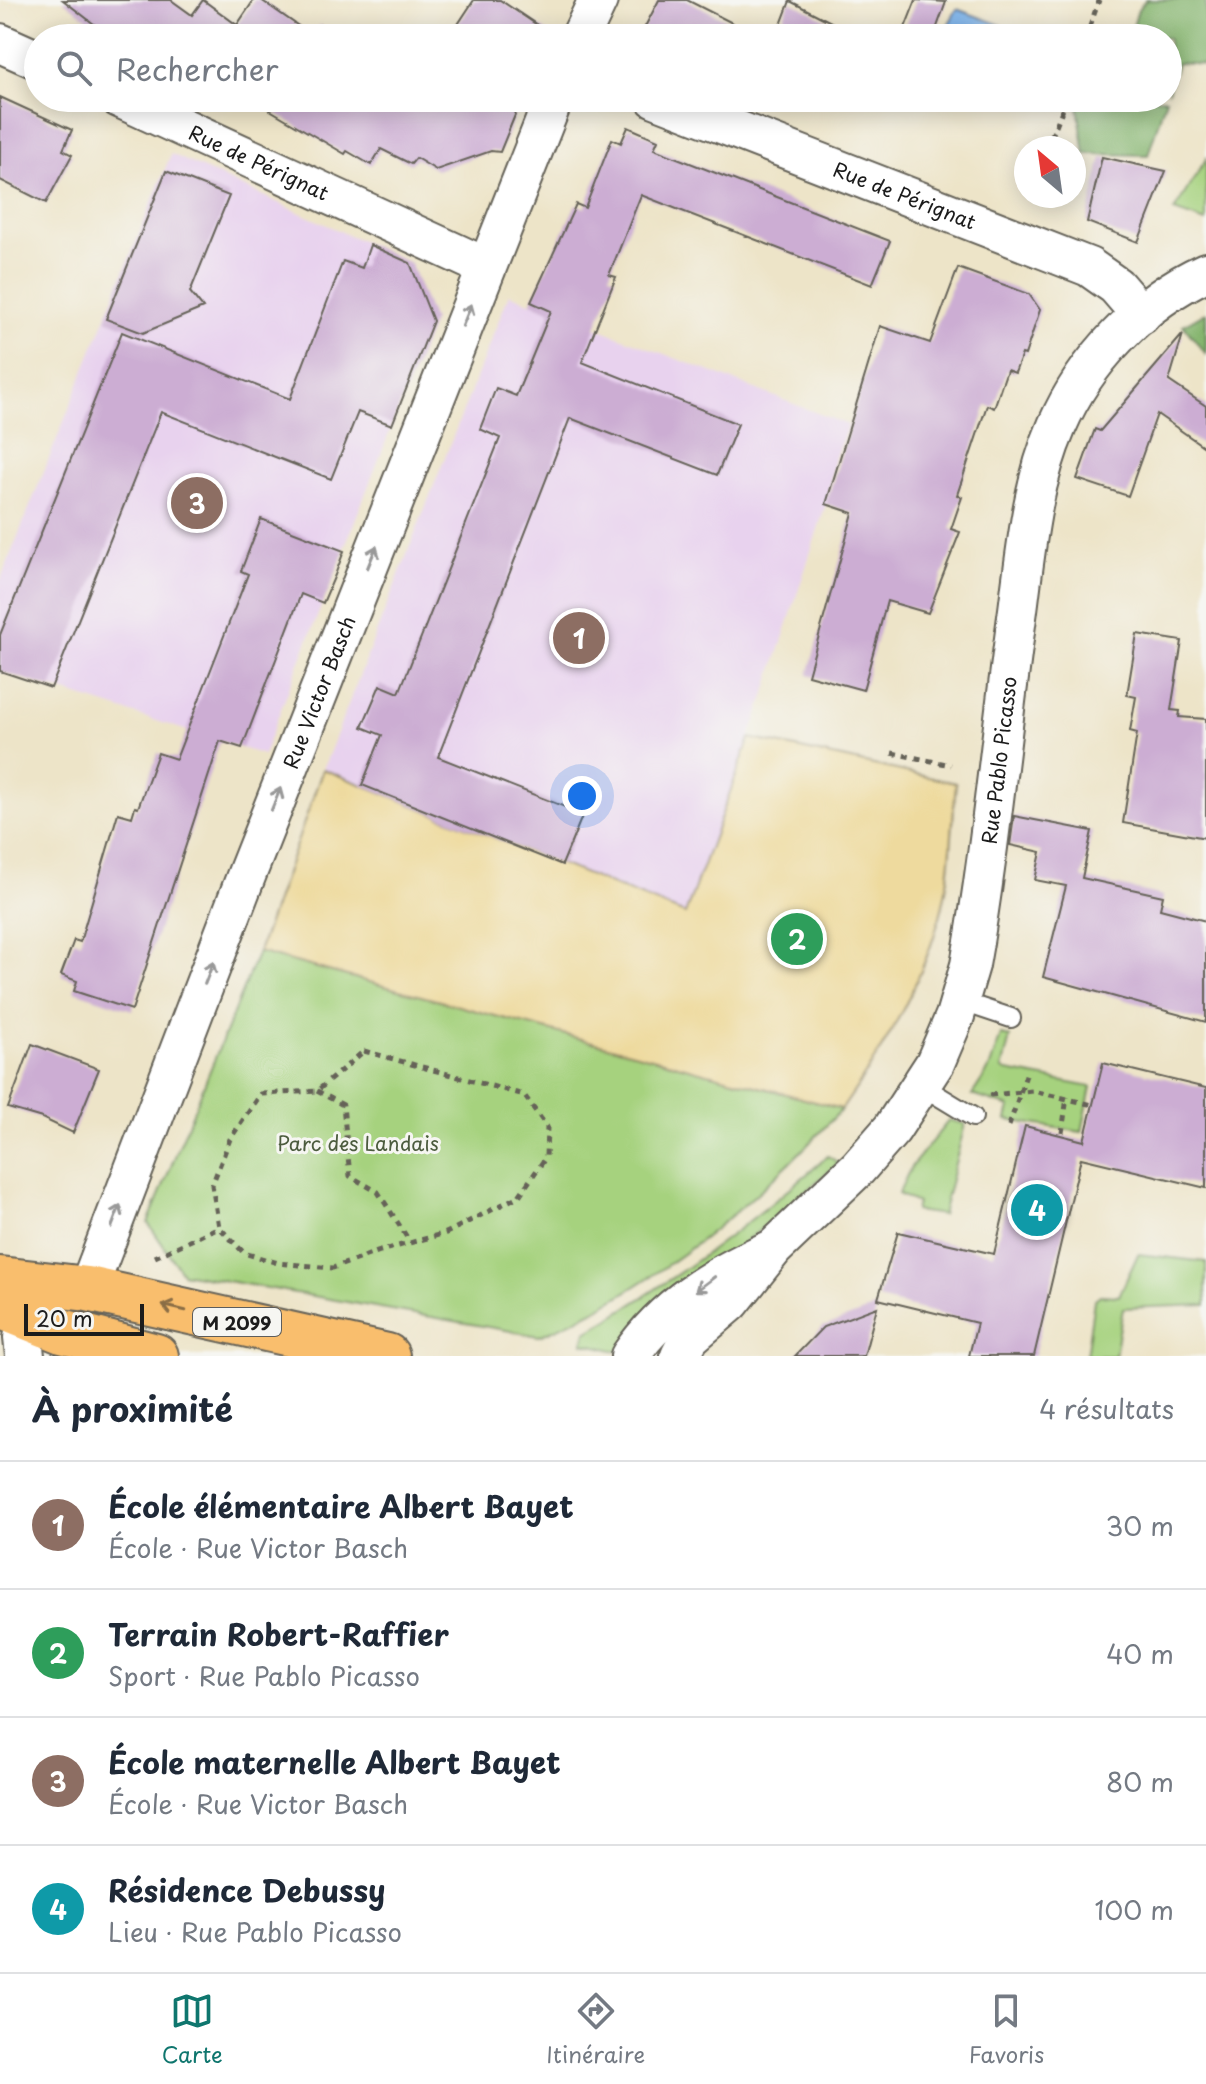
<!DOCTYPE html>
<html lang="fr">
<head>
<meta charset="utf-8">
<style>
  :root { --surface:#fff; --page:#f6f6f7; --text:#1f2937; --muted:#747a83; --line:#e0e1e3; --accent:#0f766e }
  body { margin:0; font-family:"Playpen Sans",sans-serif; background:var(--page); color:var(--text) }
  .compass { position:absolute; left:1014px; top:136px; width:72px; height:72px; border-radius:50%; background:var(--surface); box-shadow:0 4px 20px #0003; rotate:331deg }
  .scale { position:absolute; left:24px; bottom:20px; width:120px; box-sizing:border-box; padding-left:8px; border:4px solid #1c1c1c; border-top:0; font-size:22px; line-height:28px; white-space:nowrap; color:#1c1c1c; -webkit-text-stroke:6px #f6f6f2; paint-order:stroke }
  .you { position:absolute; left:582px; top:796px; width:28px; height:28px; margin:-20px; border:6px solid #fff; border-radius:50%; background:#1a73e8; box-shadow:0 0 0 12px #1a73e833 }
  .badge { display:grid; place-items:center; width:52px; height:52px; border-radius:50%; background:var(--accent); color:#fff; font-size:26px; font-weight:700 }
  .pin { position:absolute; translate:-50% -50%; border:4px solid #fff; box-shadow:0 2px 8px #0006 }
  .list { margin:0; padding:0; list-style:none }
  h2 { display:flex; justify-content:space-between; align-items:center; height:104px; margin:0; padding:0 32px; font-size:34px }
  h2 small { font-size:26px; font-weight:400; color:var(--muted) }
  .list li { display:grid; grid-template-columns:52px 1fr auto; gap:24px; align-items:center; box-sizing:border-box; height:128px; padding:0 32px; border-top:2px solid var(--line) }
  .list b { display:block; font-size:30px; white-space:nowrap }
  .list p { margin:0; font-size:26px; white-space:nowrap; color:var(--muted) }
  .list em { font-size:26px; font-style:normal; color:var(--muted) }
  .icon { flex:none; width:44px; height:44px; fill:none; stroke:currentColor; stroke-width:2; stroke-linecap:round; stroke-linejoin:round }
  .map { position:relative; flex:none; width:1206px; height:1356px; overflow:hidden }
  .search { position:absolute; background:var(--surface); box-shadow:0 4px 20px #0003; left:24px; right:24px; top:24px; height:88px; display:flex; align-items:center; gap:20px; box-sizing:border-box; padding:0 28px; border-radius:44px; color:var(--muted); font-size:30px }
  .sheet { height:616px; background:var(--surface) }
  nav { display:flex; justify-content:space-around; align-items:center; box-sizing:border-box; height:112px; border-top:2px solid var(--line); background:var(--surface); font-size:22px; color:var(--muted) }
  nav a { display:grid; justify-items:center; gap:4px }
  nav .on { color:var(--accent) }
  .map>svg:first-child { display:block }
</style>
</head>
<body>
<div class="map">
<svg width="1206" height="1356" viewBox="0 0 1206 1356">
  <rect width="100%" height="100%" fill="#f6f6f2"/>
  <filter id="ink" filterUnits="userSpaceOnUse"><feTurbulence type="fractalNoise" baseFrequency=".0125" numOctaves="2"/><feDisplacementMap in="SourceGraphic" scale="16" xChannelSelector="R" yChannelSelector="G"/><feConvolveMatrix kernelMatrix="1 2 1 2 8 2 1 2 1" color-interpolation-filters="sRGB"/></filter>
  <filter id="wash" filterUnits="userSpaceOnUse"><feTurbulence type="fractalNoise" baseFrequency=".006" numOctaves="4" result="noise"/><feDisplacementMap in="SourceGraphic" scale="32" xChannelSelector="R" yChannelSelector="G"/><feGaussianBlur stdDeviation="1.8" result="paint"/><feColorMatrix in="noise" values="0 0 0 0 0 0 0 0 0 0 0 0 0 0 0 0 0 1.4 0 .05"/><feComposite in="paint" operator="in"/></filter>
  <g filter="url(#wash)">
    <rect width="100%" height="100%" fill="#ede4c8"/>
    <path fill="#e8d2ee" d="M171 154 410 263 433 321 263 755 0 671V581Z
      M509 294 848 425 835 457 826 504 765 695 686 914 323 769Z"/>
    <path fill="#a6d27e" stroke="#61774d" stroke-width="2" d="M1206 159V222L1174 211Z
      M258 952 842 1109C759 1199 655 1289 539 1336L182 1273 148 1223Z
      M1001 1035 1010 1037 1002 1070 1091 1087 1082 1132 1007 1120 1010 1107 972 1095 989 1069Z
      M949 1120 965 1124 942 1215 915 1211 917 1203 898 1194 911 1167Z
      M828 1156 839 1163 617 1351 583 1343 586 1332C674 1282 752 1222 828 1156Z
      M1138 1254 1206 1262V1305L1123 1308 1115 1356H1086L1094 1300 1100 1295 1119 1296Z"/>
    <path fill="#84b46d" stroke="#506844" stroke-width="2" d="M1146 0H1206V65L1177 63 1168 92V38H1130L1138 9Z
      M1081 98H1166L1148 155 1085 154 1078 107Z
      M1206 312V354L1183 325Z"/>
    <path fill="#eeda9e" stroke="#857b5d" stroke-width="2" d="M750 738 956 783C952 823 952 866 943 905 925 979 885 1047 842 1109L258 952 323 769 685 914Z"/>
    <path fill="#7ab1e9" stroke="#4b6682" stroke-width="2" d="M957 9 1001 25 995 38H971L946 29Z"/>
    <g id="blocks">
      <path fill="#ccadd3" d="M63 0H171L192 15 203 0 237 25 254 0H261L313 36 320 25 339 38H112Z
        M474 0H500L549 33 547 38H449Z
        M659 0H687L762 38H639Z
        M916 0 946 2 933 38H901Z
        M790 1 862 38H776Z
        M0 97 72 130 63 150 72 155 46 203 0 180Z
        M271 98H522L500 152 491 151 436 170 416 158 411 164 381 149 371 165 347 151 345 154 265 107Z
        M628 127 658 140 654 149 890 241 872 285 641 195 609 275 616 277 582 362 738 424 717 475 570 418 438 757 583 814 562 865 362 785 382 735 362 727 380 685 399 693 500 438 480 429 496 388 516 396 551 311 531 302 576 204 585 208 612 139 621 143Z
        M1102 157 1166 171 1138 242 1087 222Z
        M166 171 229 196 190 292 203 308 143 333 106 319Z
        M370 245 410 263 433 321 392 425 358 412 331 479 161 412 51 688 0 671V635L122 332 290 399 343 261 362 268Z
        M958 268 1029 294 1040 310 1025 355 1022 354 1015 373 1007 370 994 408 987 405 957 495 962 497 951 529 960 532 928 613 887 601 863 690 808 675 853 513 826 504 880 326 930 343Z
        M1183 334 1169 381 1206 406V448L1157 414 1128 496 1077 479 1095 429 1100 431Z
        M261 519 344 551 335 575 323 603 301 594 242 748 220 741 132 1010 74 991 77 981 61 975 74 940 80 942 118 813 132 817 135 807 138 808 158 753 176 759 248 574 241 571Z
        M1137 634 1182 641 1171 710 1180 711 1179 717 1206 719V838L1123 823 1137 733 1130 731 1136 697 1127 695Z
        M1014 816 1092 831 1082 878 1163 896 1160 909 1206 921V1022L1043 977 1066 886 1035 880 1041 852 1010 845Z
        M32 1044 99 1069 73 1133 42 1118 8 1108Z
        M1103 1063 1206 1088V1188L1081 1158 1034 1356H969L977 1323 878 1299 898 1232 994 1254 1025 1126 1084 1141Z
        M877 1307 864 1356H795L823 1327Z"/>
    </g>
  </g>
  <g filter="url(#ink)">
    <use href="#blocks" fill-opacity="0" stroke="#656258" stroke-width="2"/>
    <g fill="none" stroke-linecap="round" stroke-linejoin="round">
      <defs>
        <path id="lane" d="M960 1001 1011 1018
          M922 1086 973 1117"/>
        <g id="street">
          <path d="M580 38 598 0"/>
          <path d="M0 43 38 60"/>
          <path id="s1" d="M119 98 486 267"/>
          <path id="s2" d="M655 98 1089 267 1116 286 1141 315"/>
          <path id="s3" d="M88 1289 248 871 554 98"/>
          <path d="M25 1356 23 1338 28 1318"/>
          <path d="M630 1356C664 1306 713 1276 768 1251"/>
          <path id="s4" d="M680 1356 690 1337 731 1302 774 1248 858 1168 892 1129 935 1063 955 1016 970 965C991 848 1001 728 1018 610 1026 548 1032 483 1057 426 1085 361 1142 301 1206 272"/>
        </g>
        <path id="primary" d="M0 1279 88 1289 387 1356
          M0 1306 62 1331 156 1356"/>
      </defs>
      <use href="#lane" stroke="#656258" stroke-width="22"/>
      <use href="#street" stroke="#656258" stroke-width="42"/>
      <use href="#primary" stroke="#656258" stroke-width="48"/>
      <path stroke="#656258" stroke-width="5" stroke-dasharray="6 6" stroke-linecap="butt" d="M1086 38 1099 0
        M1047 148 1067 98
        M892 753 951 765
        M364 1051 524 1095 547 1127 546 1157 519 1196 446 1233 380 1251 333 1268 278 1263 244 1253 219 1227 212 1185 230 1139 261 1094 317 1091Z
        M317 1091 343 1105 350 1176 378 1192 410 1242
        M990 1095 1033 1091 1093 1105
        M1009 1126 1028 1069
        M1062 1133 1067 1097
        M155 1257 219 1227"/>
      <use href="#lane" stroke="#fff" stroke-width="18"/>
      <use href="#street" stroke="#fff" stroke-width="38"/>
      <use href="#primary" stroke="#f9be6d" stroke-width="44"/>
    </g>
    <defs><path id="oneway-shaft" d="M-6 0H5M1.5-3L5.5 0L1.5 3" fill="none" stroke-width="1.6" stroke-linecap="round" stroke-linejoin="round" transform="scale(2)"/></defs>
    <g stroke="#999">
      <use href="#oneway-shaft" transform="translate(467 315) rotate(-68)"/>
      <use href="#oneway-shaft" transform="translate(372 557) rotate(-68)"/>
      <use href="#oneway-shaft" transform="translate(276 799) rotate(-68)"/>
      <use href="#oneway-shaft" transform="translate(209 973) rotate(-69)"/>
      <use href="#oneway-shaft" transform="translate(116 1216) rotate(-69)"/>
      <use href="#oneway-shaft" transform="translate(705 1284) rotate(143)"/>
    </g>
    <use stroke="#8a6d44" href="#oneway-shaft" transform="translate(174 1308) rotate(-167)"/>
  </g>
  <g text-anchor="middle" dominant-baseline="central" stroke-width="6" stroke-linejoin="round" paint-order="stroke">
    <rect fill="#f6f6f2" stroke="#5d5d5c" stroke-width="2" x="193" y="1308" width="88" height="28" rx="6"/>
    <g font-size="18" font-weight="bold" fill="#1c1c1c">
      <text x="237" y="1322">M 2099</text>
    </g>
    <g font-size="20" fill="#1c1c1c" stroke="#f6f6f2">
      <text stroke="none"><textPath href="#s1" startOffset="154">Rue de Pérignat</textPath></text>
      <text stroke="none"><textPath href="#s2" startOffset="268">Rue de Pérignat</textPath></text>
      <text stroke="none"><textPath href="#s3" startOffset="640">Rue Victor Basch</textPath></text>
      <text stroke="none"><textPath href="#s4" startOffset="702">Rue Pablo Picasso</textPath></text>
    </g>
    <g font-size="20" fill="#4c5c3e" stroke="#f6f6f2">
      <text x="358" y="1143">Parc des Landais</text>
    </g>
  </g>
</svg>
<svg class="compass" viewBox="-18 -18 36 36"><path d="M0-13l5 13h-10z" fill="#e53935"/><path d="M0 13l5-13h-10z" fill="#747a83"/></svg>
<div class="scale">20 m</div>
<div class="you"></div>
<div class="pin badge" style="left:579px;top:638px;background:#8d6e63">1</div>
<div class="pin badge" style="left:797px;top:939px;background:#2e9e5b">2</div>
<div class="pin badge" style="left:197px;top:503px;background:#8d6e63">3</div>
<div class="pin badge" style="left:1037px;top:1210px;background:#0f9aa8">4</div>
<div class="search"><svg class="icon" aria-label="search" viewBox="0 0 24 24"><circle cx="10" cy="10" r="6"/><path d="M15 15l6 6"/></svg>Rechercher</div>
</div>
<section class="sheet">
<h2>À proximité<small>4 résultats</small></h2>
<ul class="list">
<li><span class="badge" style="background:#8d6e63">1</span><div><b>École élémentaire Albert Bayet</b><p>École · Rue Victor Basch</p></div><em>30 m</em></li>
<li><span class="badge" style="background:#2e9e5b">2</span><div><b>Terrain Robert-Raffier</b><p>Sport · Rue Pablo Picasso</p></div><em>40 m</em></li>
<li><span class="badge" style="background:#8d6e63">3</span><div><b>École maternelle Albert Bayet</b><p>École · Rue Victor Basch</p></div><em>80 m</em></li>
<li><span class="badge" style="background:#0f9aa8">4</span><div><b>Résidence Debussy</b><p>Lieu · Rue Pablo Picasso</p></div><em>100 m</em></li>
</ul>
</section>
<nav>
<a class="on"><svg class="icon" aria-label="map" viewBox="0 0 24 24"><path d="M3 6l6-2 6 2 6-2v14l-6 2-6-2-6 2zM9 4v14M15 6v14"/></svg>Carte</a>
<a><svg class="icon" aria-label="directions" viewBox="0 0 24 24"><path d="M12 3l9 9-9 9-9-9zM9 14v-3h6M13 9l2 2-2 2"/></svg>Itinéraire</a>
<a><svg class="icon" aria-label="saved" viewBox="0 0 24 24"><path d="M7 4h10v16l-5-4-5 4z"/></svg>Favoris</a>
</nav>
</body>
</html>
